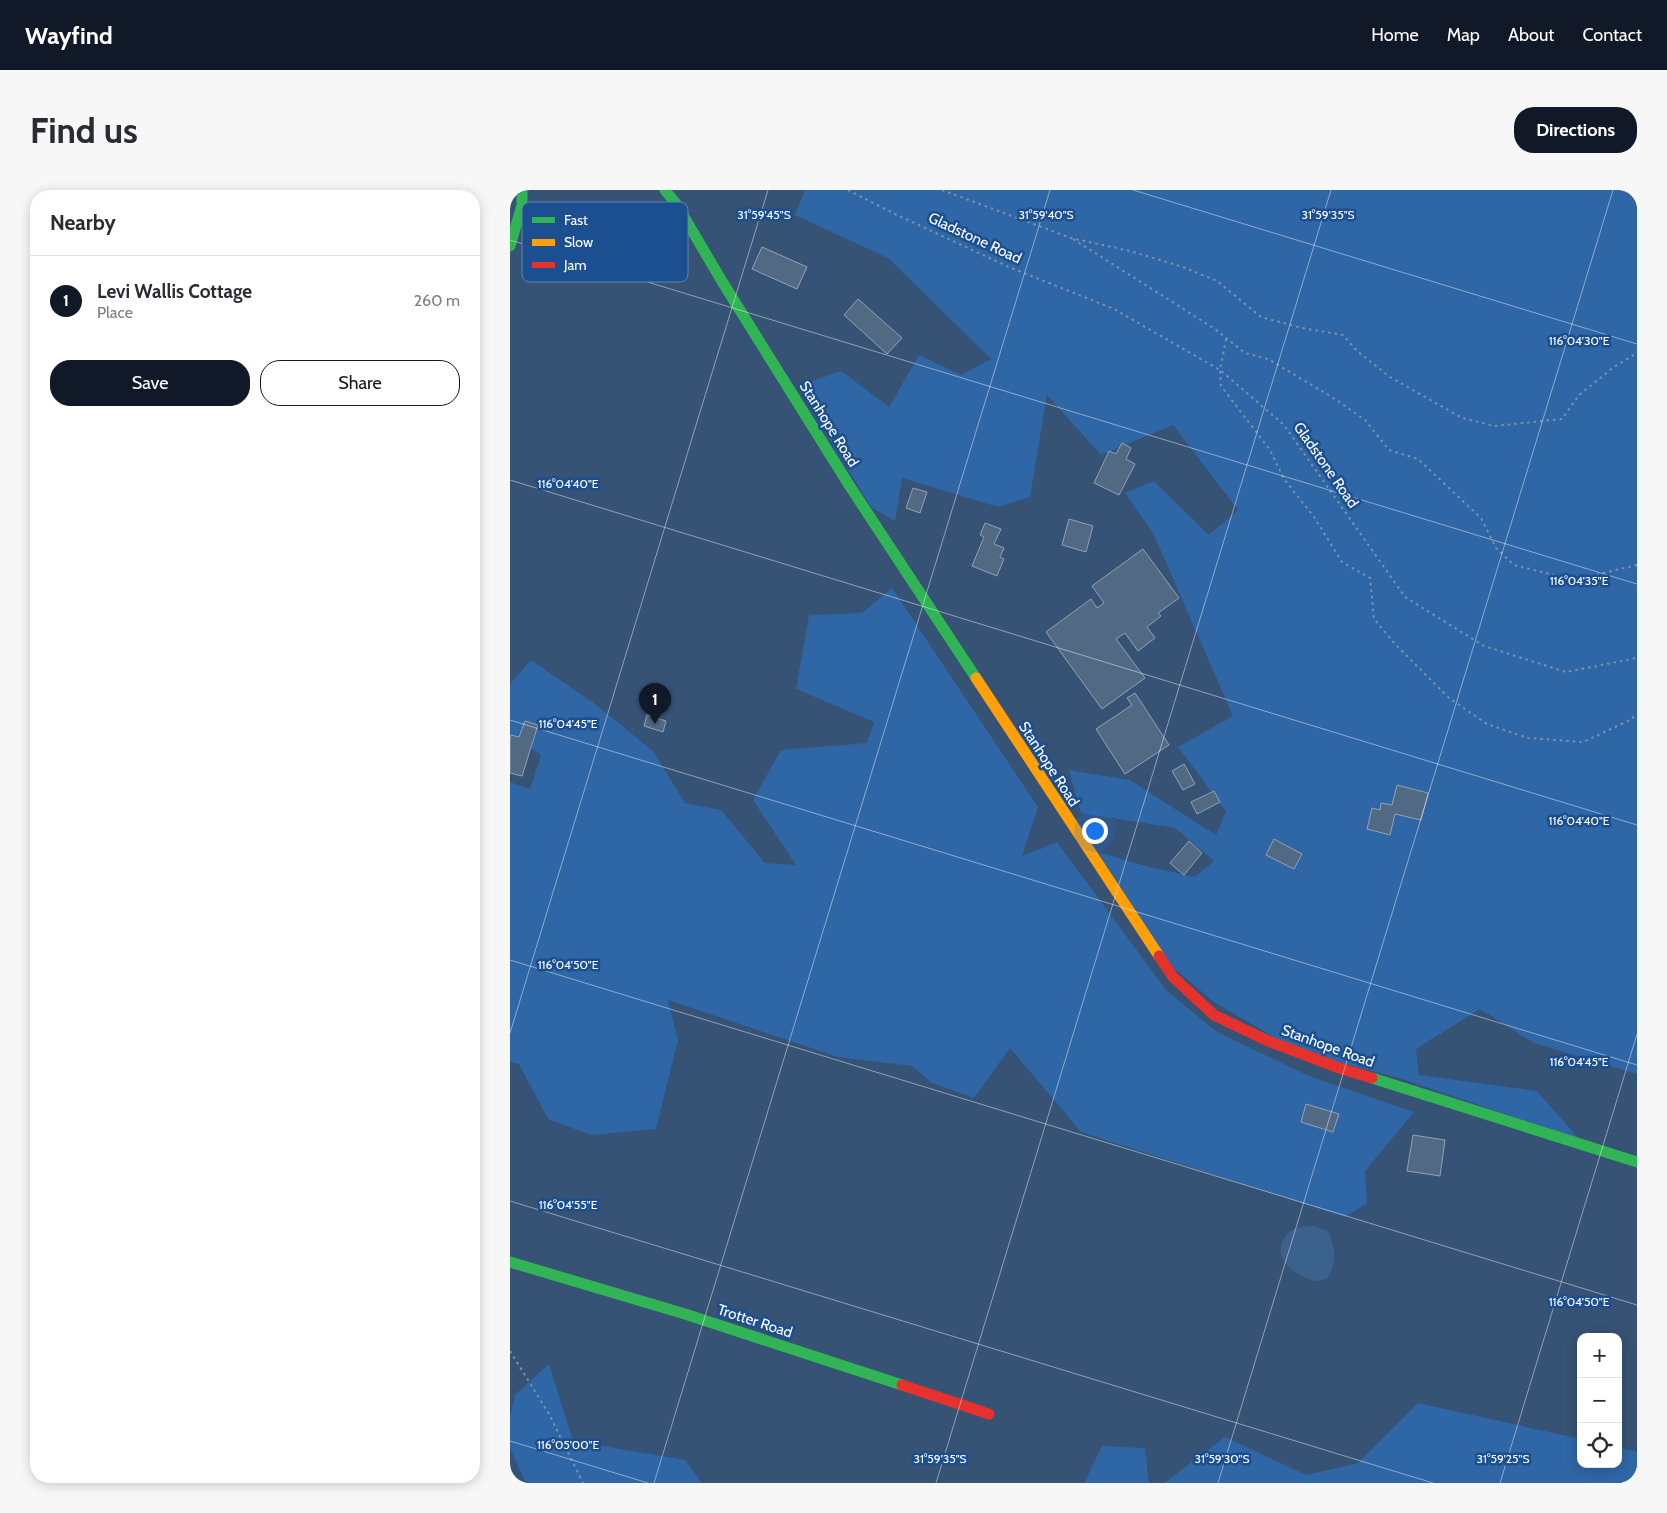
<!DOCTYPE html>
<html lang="en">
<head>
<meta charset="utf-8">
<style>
  :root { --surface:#fff; --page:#f7f7f7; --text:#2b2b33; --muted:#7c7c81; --line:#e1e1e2; --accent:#111827 }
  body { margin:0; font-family:Cabin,sans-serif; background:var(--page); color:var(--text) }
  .controls { position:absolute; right:15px; bottom:15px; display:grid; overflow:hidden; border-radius:10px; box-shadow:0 2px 12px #0003 }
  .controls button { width:45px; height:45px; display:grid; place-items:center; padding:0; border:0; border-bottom:1px solid var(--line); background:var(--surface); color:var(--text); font:25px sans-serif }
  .you { position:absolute; left:584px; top:640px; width:18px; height:18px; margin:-12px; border:4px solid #fff; border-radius:50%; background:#1a73e8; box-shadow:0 0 0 8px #1a73e833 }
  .badge { display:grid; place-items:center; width:32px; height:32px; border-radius:50%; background:var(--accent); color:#fff; font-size:16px; font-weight:700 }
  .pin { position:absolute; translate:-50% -41px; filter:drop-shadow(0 1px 2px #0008) }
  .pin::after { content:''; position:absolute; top:26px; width:18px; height:15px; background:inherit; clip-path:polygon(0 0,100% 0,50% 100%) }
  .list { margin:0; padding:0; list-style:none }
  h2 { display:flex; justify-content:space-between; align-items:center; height:65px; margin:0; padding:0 20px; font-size:21px }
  h2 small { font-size:16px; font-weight:400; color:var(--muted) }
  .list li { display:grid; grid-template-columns:32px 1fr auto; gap:15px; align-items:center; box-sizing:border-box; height:90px; padding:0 20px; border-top:1px solid var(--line) }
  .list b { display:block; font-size:19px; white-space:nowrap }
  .list p { margin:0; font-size:16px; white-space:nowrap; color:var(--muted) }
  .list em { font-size:16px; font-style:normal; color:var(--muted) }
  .actions { display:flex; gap:10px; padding:15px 20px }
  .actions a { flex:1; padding:11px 0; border:1px solid var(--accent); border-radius:20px; text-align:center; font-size:18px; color:var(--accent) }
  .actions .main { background:var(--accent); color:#fff }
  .icon { flex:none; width:28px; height:28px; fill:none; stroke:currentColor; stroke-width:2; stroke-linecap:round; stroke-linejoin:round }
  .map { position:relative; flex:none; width:1127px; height:1293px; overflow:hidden; border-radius:20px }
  header { display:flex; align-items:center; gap:30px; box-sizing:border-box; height:70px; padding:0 25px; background:var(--accent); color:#fff }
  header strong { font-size:24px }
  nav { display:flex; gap:28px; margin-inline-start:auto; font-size:18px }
  .intro { display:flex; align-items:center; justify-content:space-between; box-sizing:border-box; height:120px; padding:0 30px }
  h1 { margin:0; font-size:35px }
  .button { padding:12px 22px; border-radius:20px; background:var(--accent); color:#fff; font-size:18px; font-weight:700 }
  main { display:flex; gap:30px; padding:0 30px }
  aside { flex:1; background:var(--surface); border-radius:20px; box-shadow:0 2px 12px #0003 }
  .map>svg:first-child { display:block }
</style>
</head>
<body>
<header>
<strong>Wayfind</strong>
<nav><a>Home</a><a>Map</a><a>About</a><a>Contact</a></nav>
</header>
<div class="intro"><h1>Find us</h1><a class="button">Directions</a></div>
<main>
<aside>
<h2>Nearby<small></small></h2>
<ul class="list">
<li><span class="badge">1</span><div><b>Levi Wallis Cottage</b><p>Place</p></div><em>260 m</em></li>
</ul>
<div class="actions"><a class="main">Save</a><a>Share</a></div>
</aside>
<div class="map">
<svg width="1127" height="1293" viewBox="0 0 1127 1293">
  <rect width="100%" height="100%" fill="#365274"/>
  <path fill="#2f66a5" d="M295 0H1127V884L1024 853 970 819 906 859 909 885 1027 901 1069 949 889 888 789 862 704 812 662 777 588 662 639 677 685 687 704 671 665 638 571 623 559 580 620 590 706 645 716 621 668 557 723 526 643 343 615 303 644 291 699 345 728 320 663 235 591 265 537 205 520 307 488 317 392 288 385 331 361 317 287 196 331 181 379 217 409 165 451 185 481 169 378 68 285 25Z
    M382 398 528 617 512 666 547 652 656 800 707 842 799 886 904 922 855 981 857 1013 835 1027 571 942 500 858 464 908 422 893 402 876 328 867 158 810 168 850 146 939 81 945 38 929 9 874 0 872V592L20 599 31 565 1 545 0 546V494L21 470 85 514 143 561 175 613 211 620 255 673 286 675 243 610 271 560 357 553 364 532 286 499 299 425 352 423Z
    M39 1174 63 1251 175 1270 192 1293H16L0 1258V1228L5 1205Z
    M908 1213 1071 1249V1274H1108V1257L1127 1262V1293H654L715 1247 796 1285 848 1273Z
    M592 1256 635 1258 639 1293H574Z"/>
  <path fill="#3b618d" d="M803 1036 818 1041C826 1056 827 1074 817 1089 814 1089 809 1091 806 1091 788 1088 763 1070 773 1051 776 1044 780 1040 787 1038 792 1036 798 1037 803 1036Z"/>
  <path fill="#526984" stroke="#92a2b6" d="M252 57 297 77 287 99 242 79Z
    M348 109 392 148 377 164 334 125Z
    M612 253 621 258 616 269 625 274 609 305 584 293 599 261 606 264Z
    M403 298 417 302 410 323 396 318Z
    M559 329 583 336 576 362 552 355Z
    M475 333 491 339 484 354 494 358 490 367 494 369 487 386 462 376 474 347 470 345Z
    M633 359 669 408 648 423 651 426 637 437 645 448 628 461 615 443 606 449 635 488 592 519 536 442 581 409 587 418 594 413 582 396Z
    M625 503 659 555 615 584 586 539 622 515 617 508Z
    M137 525 156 531 153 542 134 536Z
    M15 531 28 535 12 586 0 583V549L1 545 9 547Z
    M674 574 685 594 673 600 662 581Z
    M887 595 918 603 911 630 885 624 880 645 857 639 862 618 870 620 871 613 882 615Z
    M704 601 710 612 687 624 681 612Z
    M764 649 792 664 784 679 756 665Z
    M679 651 692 663 674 685 660 673Z
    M796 914 829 924 823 942 791 932Z
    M903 945 935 950 930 986 897 981Z"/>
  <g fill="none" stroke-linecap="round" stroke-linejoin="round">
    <path stroke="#7d92a8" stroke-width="2" stroke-dasharray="2.5 4" stroke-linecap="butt" d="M338 0 387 25 499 77 604 119 710 180 774 235 895 407 974 456 1056 482 1127 468
      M432 0 561 48 620 61 673 77 707 91 751 127 792 138 833 145 847 161 880 187 952 228 985 236 1052 229 1069 205 1104 177 1127 163
      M563 49 705 139 735 163 758 169 825 209 855 230 879 260 908 269 971 328 986 358 1004 375 1064 390 1127 375
      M716 149 710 180 711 196 760 260 774 289 804 327 832 372 860 388 864 429 885 454 939 508 977 534 1018 548 1073 552 1120 530 1127 524
      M0 1161 39 1224 73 1293"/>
    <path stroke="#30b455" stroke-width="11" d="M155 0 167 15 213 93 339 295 466 488
      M0 56 12 15V0
      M862 888 1127 972
      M0 1072 175 1124 392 1195"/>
    <path stroke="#ff9f0a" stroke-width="11" d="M466 488 649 766"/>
    <path stroke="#e5322d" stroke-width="11" d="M649 766 663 787 704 825 756 850 829 878 862 888
      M392 1195 479 1224"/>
  </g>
  <path fill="none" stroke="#fff" stroke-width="1" stroke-opacity="0.45" d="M623 0 1127 154M0 50 1127 394M0 290 1127 635M0 530 1127 875M0 770 1127 1115M0 843 258 0M0 1011 923 1293M0 1251 138 1293M144 1293 540 0M426 1293 821 0M708 1293 1103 0M990 1293 1127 844"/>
  <g text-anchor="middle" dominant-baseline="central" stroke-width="5" stroke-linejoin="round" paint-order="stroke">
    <g font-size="15" fill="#fff" stroke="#1b4f8f">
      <text transform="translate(465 48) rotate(25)">Gladstone Road</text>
      <text transform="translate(319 234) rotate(58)">Stanhope Road</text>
      <text transform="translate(816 275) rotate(55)">Gladstone Road</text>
      <text transform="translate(539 574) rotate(57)">Stanhope Road</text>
      <text transform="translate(818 856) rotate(20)">Stanhope Road</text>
      <text transform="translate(245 1131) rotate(18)">Trotter Road</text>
    </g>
  </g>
  <rect x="12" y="12" width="166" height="80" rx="8" fill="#1b4f8f" stroke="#5f84b1" stroke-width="1"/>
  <rect x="22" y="27" width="23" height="6" fill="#30b455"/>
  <rect x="22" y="49" width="23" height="7" fill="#ff9f0a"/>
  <rect x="22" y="72" width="23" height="6" fill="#e5322d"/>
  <g font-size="14" fill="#fff">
    <text x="54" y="35">Fast</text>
    <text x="54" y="57">Slow</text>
    <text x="54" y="80">Jam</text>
  </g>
  <g font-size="12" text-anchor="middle" fill="#fff" stroke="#1b4f8f" stroke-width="5" stroke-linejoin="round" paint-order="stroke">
    <text x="254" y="29">31°59'45"S</text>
    <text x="536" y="29">31°59'40"S</text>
    <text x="818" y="29">31°59'35"S</text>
    <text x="1069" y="155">116°04'30"E</text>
    <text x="58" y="298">116°04'40"E</text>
    <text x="1069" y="395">116°04'35"E</text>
    <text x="58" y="538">116°04'45"E</text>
    <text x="1069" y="635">116°04'40"E</text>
    <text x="58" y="779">116°04'50"E</text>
    <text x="1069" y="876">116°04'45"E</text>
    <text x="58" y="1019">116°04'55"E</text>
    <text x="1069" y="1116">116°04'50"E</text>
    <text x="58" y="1259">116°05'00"E</text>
    <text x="430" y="1273">31°59'35"S</text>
    <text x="712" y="1273">31°59'30"S</text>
    <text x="993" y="1273">31°59'25"S</text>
  </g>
</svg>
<div class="controls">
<button>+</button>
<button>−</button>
<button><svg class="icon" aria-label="locate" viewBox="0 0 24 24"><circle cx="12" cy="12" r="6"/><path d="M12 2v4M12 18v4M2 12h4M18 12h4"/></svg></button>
</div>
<div class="you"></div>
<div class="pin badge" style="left:145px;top:534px">1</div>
</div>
</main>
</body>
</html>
